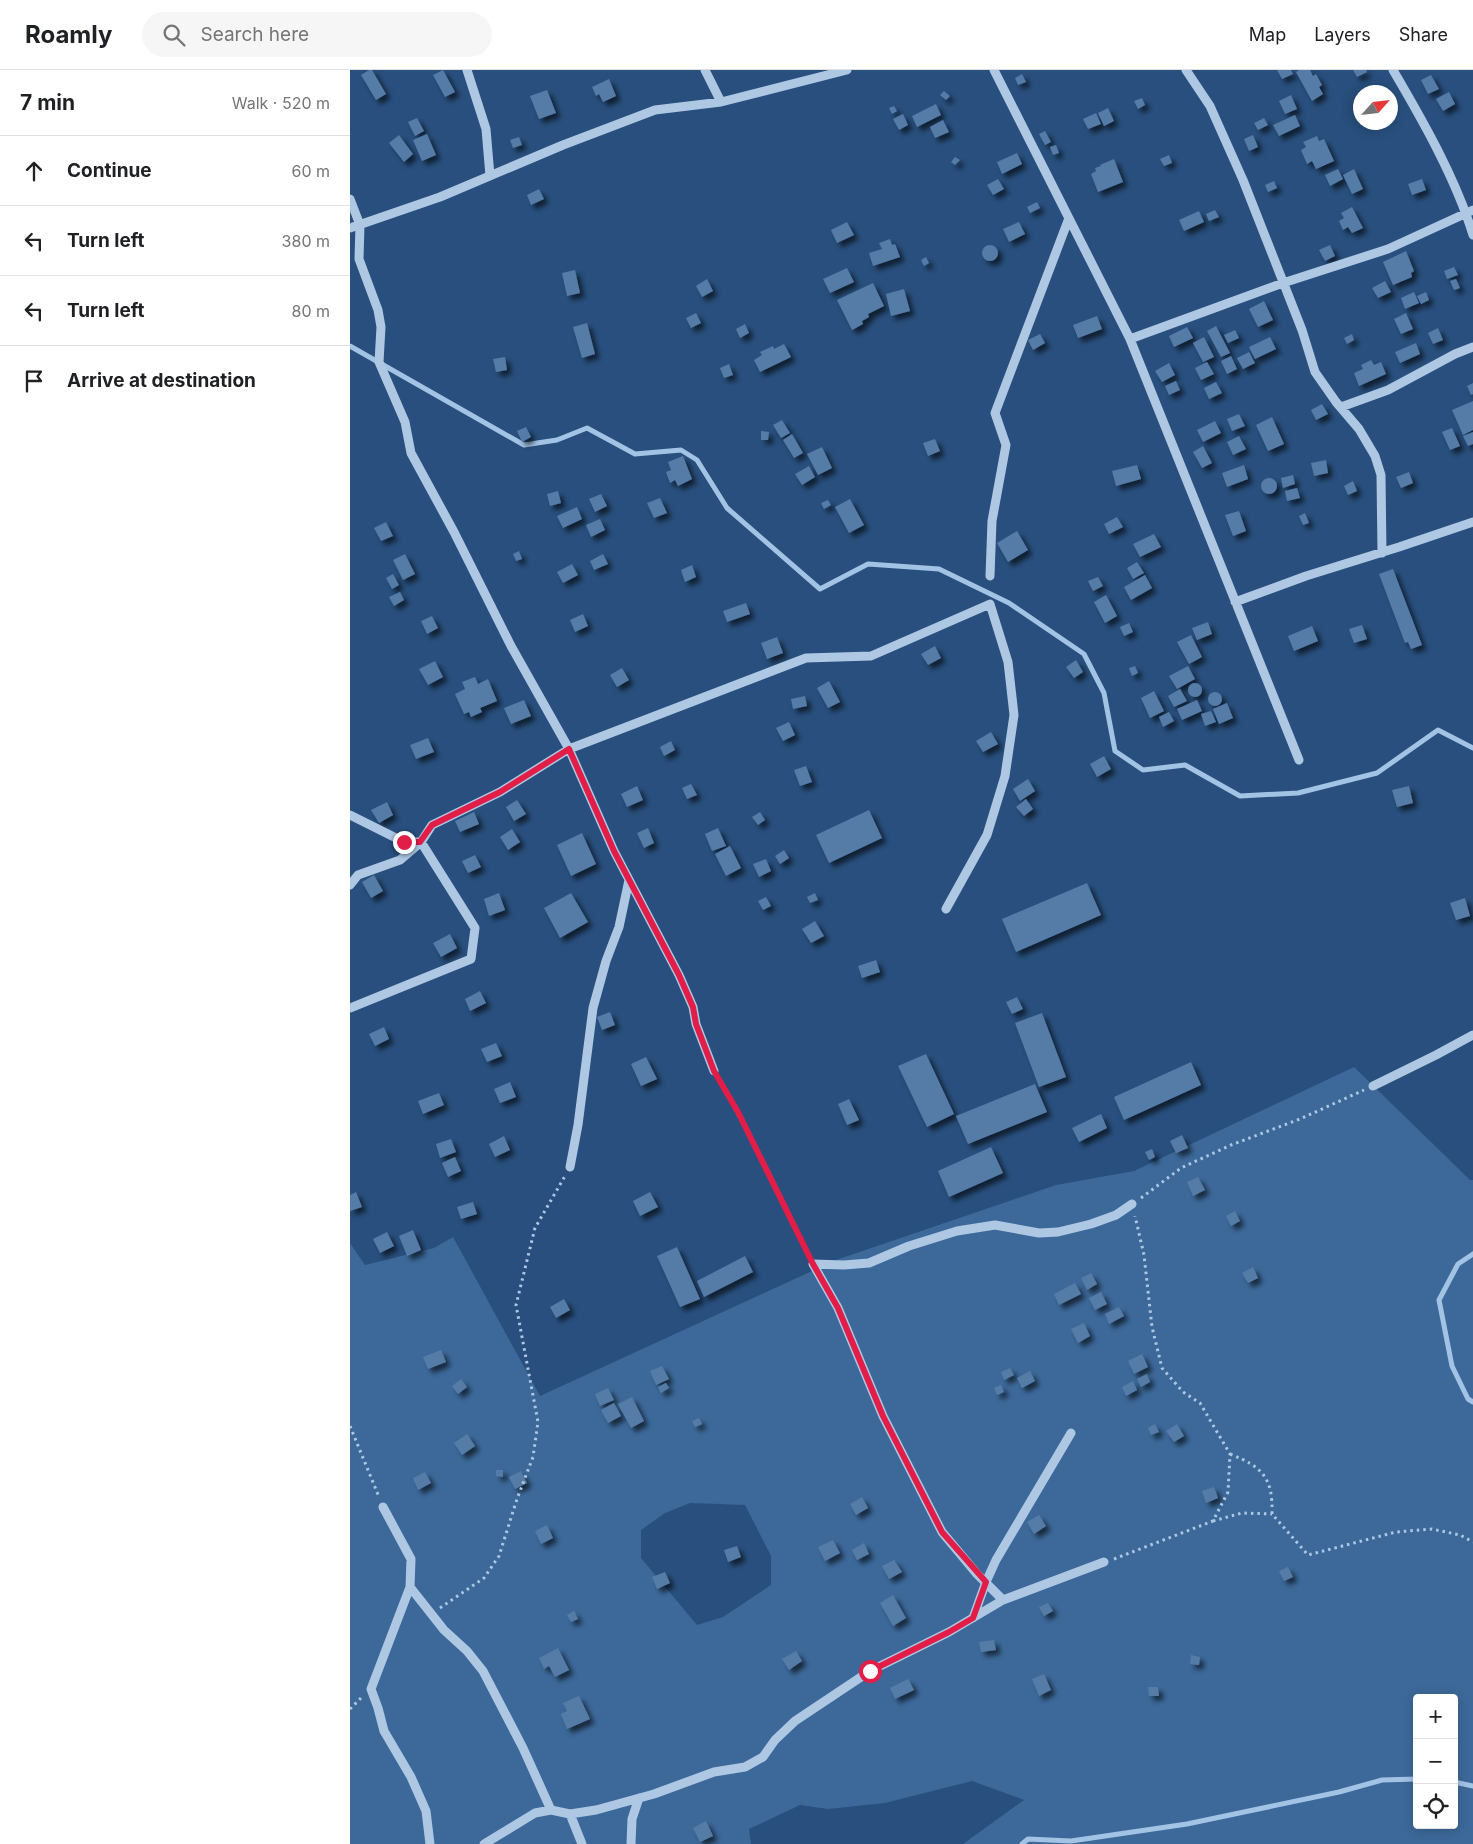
<!DOCTYPE html>
<html lang="en">
<head>
<meta charset="utf-8">
<style>
  :root { --surface:#fff; --page:#f6f6f6; --text:#202124; --muted:#757577; --line:#e0e0e0 }
  body { margin:0; font-family:Inter,sans-serif; background:var(--page); color:var(--text) }
  .controls { position:absolute; right:15px; bottom:15px; display:grid; overflow:hidden; border-radius:5px; box-shadow:0 2px 12px #0003 }
  .controls button { width:45px; height:45px; display:grid; place-items:center; padding:0; border:0; border-bottom:1px solid var(--line); background:var(--surface); color:var(--text); font:25px sans-serif }
  .compass { position:absolute; left:1003px; top:15px; width:45px; height:45px; border-radius:50%; background:var(--surface); box-shadow:0 2px 12px #0003; rotate:63deg }
  .stop { position:absolute; width:15px; height:15px; margin:-11px; border:4px solid #e11d48; border-radius:50%; background:#fff }
  .stop.end { background:#e11d48; border-color:#fff; box-shadow:0 1px 5px #0008 }
  .list { margin:0; padding:0; list-style:none }
  h2 { display:flex; justify-content:space-between; align-items:center; height:65px; margin:0; padding:0 20px; font-size:21px }
  h2 small { font-size:16px; font-weight:400; color:var(--muted) }
  .list li { display:grid; grid-template-columns:32px 1fr auto; gap:15px; align-items:center; box-sizing:border-box; height:70px; padding:0 20px; border-top:1px solid var(--line) }
  .list b { display:block; font-size:19px; white-space:nowrap }
  .list em { font-size:16px; font-style:normal; color:var(--muted) }
  .icon { flex:none; width:28px; height:28px; fill:none; stroke:currentColor; stroke-width:2; stroke-linecap:round; stroke-linejoin:round }
  .map { position:relative; flex:none; width:1123px; height:1774px; overflow:hidden }
  header { display:flex; align-items:center; gap:30px; box-sizing:border-box; height:70px; padding:0 25px; background:var(--surface); border-bottom:1px solid var(--line) }
  header strong { font-size:24px }
  nav { display:flex; gap:28px; margin-inline-start:auto; font-size:18px }
  .search { width:350px; height:45px; background:var(--page); display:flex; align-items:center; gap:12px; box-sizing:border-box; padding:0 18px; border-radius:28px; color:var(--muted); font-size:19px }
  main { display:flex }
  aside { flex:1; background:var(--surface) }
  .map>svg:first-child { display:block }
</style>
</head>
<body>
<header>
<strong>Roamly</strong>
<div class="search"><svg class="icon" aria-label="search" viewBox="0 0 24 24"><circle cx="10" cy="10" r="6"/><path d="M15 15l6 6"/></svg>Search here</div>
<nav><a>Map</a><a>Layers</a><a>Share</a></nav>
</header>
<main>
<aside>
<h2>7 min<small>Walk · 520 m</small></h2>
<ul class="list">
<li><svg class="icon" aria-label="ahead" viewBox="0 0 24 24"><path d="M12 20V5M6 11l6-6 6 6"/></svg><div><b>Continue</b></div><em>60 m</em></li>
<li><svg class="icon" aria-label="left" viewBox="0 0 24 24"><path d="M17 20v-9H6M10 6l-5 5 5 5"/></svg><div><b>Turn left</b></div><em>380 m</em></li>
<li><svg class="icon" aria-label="left" viewBox="0 0 24 24"><path d="M17 20v-9H6M10 6l-5 5 5 5"/></svg><div><b>Turn left</b></div><em>80 m</em></li>
<li><svg class="icon" aria-label="arrive" viewBox="0 0 24 24"><path d="M6 21V4h12l-3 4 3 4H6"/></svg><div><b>Arrive at destination</b></div></li>
</ul>
</aside>
<div class="map">
<svg width="1123" height="1774" viewBox="0 0 1123 1774">
  <defs>
    <filter id="shadow"><feDropShadow dx="4.5" dy="4.5" stdDeviation="2.5" flood-color="#0009"/></filter>
  </defs>
  <rect width="100%" height="100%" fill="#284f7d"/>
  <path fill="#3c699a" fill-rule="evenodd" d="M1004 997 1120 1110H1123V1774H613L674 1730 622 1711 535 1733 478 1739 450 1735 399 1759 401 1774H0V1173L15 1195 84 1178 103 1167 190 1326 486 1190 706 1115 784 1101ZM340 1433 395 1435 421 1486V1515L373 1547 347 1555 291 1488V1460L315 1443ZM1067 1628H1104V1755H1067Z"/>
  <g fill="none" stroke-linecap="round" stroke-linejoin="round">
    <path stroke="#a3c3e5" stroke-width="5" d="M0 276 174 375 207 370 237 358 285 384 331 380 347 390 377 438 470 519 518 494 589 499 659 533 734 584 754 623 765 681 793 700 835 695 890 726 948 723 1027 703 1088 660 1123 678
      M1123 1184 1108 1194 1089 1230 1102 1296 1118 1329 1123 1332
      M1104 1712 1123 1716
      M672 1774 678 1769 721 1771 837 1754 989 1722 1032 1710 1067 1709"/>
  </g>
  <path fill="#557ba7" filter="url(#shadow)" d="M19 0H22L36 24 26 30 11 5Z
    M93 0 105 22 95 27 83 5Z
    M927 0H941L943 4 932 9Z
    M949 0H960L963 6 966 4 972 15 969 17 973 24 962 31 946 2Z
    M1003 0H1016L1017 2 1007 7Z
    M672 4 676 12 668 15 665 8Z
    M1081 5 1089 19 1078 24 1071 10Z
    M259 9 266 26 253 32 249 24 246 26 242 17Z
    M197 20 206 43 189 49 180 26Z
    M594 21 600 26 596 30 590 25Z
    M1099 22 1105 34 1093 41 1086 29Z
    M941 25 947 39 935 44 929 31Z
    M792 28 795 35 788 39 784 31Z
    M586 34 591 45 567 57 562 46Z
    M544 36 547 41 542 44 539 38Z
    M758 38 764 51 754 56 748 43Z
    M746 43 751 54 738 59 733 49Z
    M553 44 558 55 549 60 543 49Z
    M945 45 950 56 929 66 923 55Z
    M67 48 74 61 65 66 58 52Z
    M914 48 918 55 908 60 904 53Z
    M593 50 599 62 585 68 580 57Z
    M695 61 701 72 695 75 689 64Z
    M77 64 86 85 72 91 63 70Z
    M49 65 63 84 54 92 39 73Z
    M903 65 908 77 899 81 894 69Z
    M967 66 969 71 974 69 984 91 966 99 962 91 957 94 951 80 956 77 953 72Z
    M169 67 172 75 163 78 160 70Z
    M706 75 709 83 703 85 700 77Z
    M667 83 672 94 652 104 647 92Z
    M819 85 822 93 814 96 810 89Z
    M605 87 610 90 605 95 601 92Z
    M764 89 773 112 748 122 741 104 746 101 745 98 751 96 750 95Z
    M988 99 993 109 980 116 975 105Z
    M1004 99 1013 119 1002 124 993 105Z
    M648 109 654 119 643 125 637 115Z
    M1072 109 1076 120 1062 125 1058 114Z
    M924 111 927 118 918 122 915 115Z
    M189 119 194 129 181 135 177 125Z
    M687 132 690 138 680 143 677 137Z
    M1002 137 1013 158 1002 163 998 157 993 160 989 151 994 148 991 143Z
    M865 140 869 147 859 151 856 144Z
    M849 141 854 152 834 161 829 150Z
    M497 152 504 165 487 173 481 160Z
    M669 152 675 164 659 172 653 159Z
    M540 169 542 175 545 174 550 187 523 196 519 183 532 179 529 173Z
    M980 175 985 186 975 191 969 180Z
    M632 183a8 8 0 1 1 16 0a8 8 0 1 1-16 0Z
    M1056 181 1064 201 1061 203 1062 207 1043 215 1033 192Z
    M576 187 579 193 574 196 571 190Z
    M1104 197 1108 205 1097 209 1094 201Z
    M497 198 504 212 480 223 473 209Z
    M225 200 230 223 217 226 212 203Z
    M357 209 363 221 352 227 346 216Z
    M1106 209 1110 218 1104 220 1100 211Z
    M1035 211 1041 222 1028 228 1022 218Z
    M523 213 534 236 518 244 519 247 512 251 513 254 502 260 487 230Z
    M554 219 560 241 541 246 536 224Z
    M1064 222 1069 233 1055 239 1051 228Z
    M1076 222 1079 230 1071 234 1067 226Z
    M914 231 923 250 908 257 899 239Z
    M346 243 351 253 341 258 336 248Z
    M1056 243 1063 259 1051 264 1044 249Z
    M747 246 752 259 728 268 723 255Z
    M237 253 245 284 232 288 223 257Z
    M395 254 399 263 390 268 386 259Z
    M866 256 880 283 871 287 857 261Z
    M837 257 843 268 824 277 819 266Z
    M1088 258 1093 270 1083 274 1078 263Z
    M885 260 889 268 878 273 874 265Z
    M690 264 695 273 683 280 678 270Z
    M1002 264 1004 270 997 274 994 268Z
    M854 267 864 287 853 292 843 273Z
    M920 267 926 279 905 289 899 277Z
    M1066 273 1070 284 1050 293 1045 282Z
    M434 274 441 287 410 302 404 290 412 285 410 282 423 276 424 279Z
    M899 282 905 293 893 299 887 288Z
    M881 286 887 299 877 304 871 291Z
    M155 287 157 300 146 302 143 289Z
    M1021 290 1024 295 1031 292 1036 304 1009 316 1004 303 1013 299 1011 295Z
    M857 292 864 304 851 310 845 298Z
    M819 293 825 305 812 312 805 301Z
    M379 294 383 305 374 308 370 298Z
    M826 311 830 320 819 325 815 316Z
    M866 312 872 323 859 329 854 318Z
    M1123 313V324L1121 325 1117 316Z
    M1123 331V360L1113 365 1102 340Z
    M972 334 978 344 966 350 961 340Z
    M889 344 895 356 882 361 877 349Z
    M922 347 934 374 918 381 906 355Z
    M432 350 440 363 431 368 423 355Z
    M865 351 871 363 853 372 847 360Z
    M176 357 181 367 172 372 167 361Z
    M1102 358 1110 376 1100 380 1092 362Z
    M411 361 419 362 418 370H411Z
    M1123 362V374L1118 376 1113 366Z
    M442 364 453 383 444 388 433 370Z
    M889 366 896 379 883 385 877 372Z
    M585 369 590 381 578 386 573 373Z
    M853 376 862 393 852 398 843 382Z
    M472 377 482 398 468 405 457 384Z
    M333 386 342 409 328 416 325 410 320 413 316 402 321 400 318 392Z
    M976 390 978 403 964 406 961 393Z
    M787 395 791 409 766 416 762 401Z
    M894 395 898 409 877 417 872 403Z
    M459 396 465 407 452 415 445 404Z
    M1059 402 1063 413 1051 418 1046 407Z
    M943 405 945 414 933 418 931 408Z
    M911 416a8 8 0 1 1 16 0a8 8 0 1 1-16 0Z
    M1003 411 1007 421 998 425 994 416Z
    M947 418 950 428 937 431 935 421Z
    M208 421 211 433 200 436 197 424Z
    M251 424 257 436 245 442 239 429Z
    M310 428 317 443 304 448 297 433Z
    M500 429 514 455 499 463 485 437Z
    M478 430 481 435 474 439 471 433Z
    M227 437 232 449 213 458 207 446Z
    M889 441 896 461 883 466 875 445Z
    M955 443 959 453 953 455 949 446Z
    M767 447 773 457 759 464 754 454Z
    M250 449 255 460 241 467 236 455Z
    M36 452 43 466 31 471 24 458Z
    M667 461 678 480 658 492 647 473Z
    M804 464 811 477 790 487 783 474Z
    M169 481 172 489 166 491 163 484Z
    M55 484 65 504 53 510 43 490Z
    M253 484 258 494 244 500 240 491Z
    M787 492 794 503 783 509 777 498Z
    M222 494 228 505 213 513 207 502Z
    M342 495 346 507 335 512 331 500Z
    M1043 499 1072 575 1061 579 1058 572 1055 573 1029 504Z
    M43 504 49 515 42 519 36 508Z
    M795 505 802 518 781 530 774 517Z
    M748 507 753 516 743 521 738 511Z
    M50 522 54 530 44 536 39 527Z
    M756 525 767 546 755 553 744 532Z
    M396 533 400 544 377 552 373 541Z
    M233 544 238 556 225 562 220 550Z
    M82 546 88 558 77 564 71 551Z
    M858 552 862 564 847 570 842 558Z
    M779 553 783 562 774 566 770 557Z
    M1012 555 1017 569 1004 573 999 559Z
    M962 556 968 571 944 581 938 566Z
    M841 565 852 587 839 594 827 572Z
    M427 567 433 583 417 589 411 573Z
    M585 576 591 588 578 595 571 584Z
    M726 590 733 602 724 608 716 597Z
    M85 591 93 607 78 615 69 599Z
    M785 596 788 603 782 606 779 598Z
    M838 596 845 609 827 619 819 606Z
    M272 598 279 610 267 617 260 605Z
    M125 607 128 614 138 609 147 631 130 638 132 642 121 647 119 642 114 644 105 624 115 619 112 612Z
    M479 611 490 632 478 638 467 618Z
    M838 620a7 7 0 1 1 14 0a7 7 0 1 1-14 0Z
    M830 619 837 631 824 637 818 626Z
    M804 621 814 641 800 648 791 628Z
    M858 629a7 7 0 1 1 14 0a7 7 0 1 1-14 0Z
    M455 626 457 636 443 639 441 629Z
    M174 630 181 646 161 654 154 638Z
    M847 630 852 641 832 650 827 639Z
    M877 633 883 648 869 654 863 639Z
    M861 641 866 652 855 656 851 644Z
    M819 642 824 651 813 657 809 647Z
    M439 652 445 665 433 671 426 658Z
    M641 662 648 674 633 682 626 671Z
    M78 668 84 682 66 689 60 675Z
    M321 671 325 680 314 686 310 677Z
    M754 686 761 699 747 707 740 694Z
    M456 696 462 712 450 716 444 700Z
    M678 709 685 721 670 731 663 719Z
    M341 714 347 725 337 729 332 718Z
    M287 716 293 730 277 737 271 724Z
    M1059 716 1063 733 1047 737 1042 720Z
    M676 729 683 739 674 746 666 737Z
    M167 730 176 744 164 751 156 737Z
    M37 732 43 745 29 753 21 740Z
    M519 740 532 768 479 793 466 765Z
    M124 742 129 754 110 762 105 751Z
    M410 742 415 750 408 755 402 747Z
    M298 758 304 773 294 778 287 763Z
    M368 758 376 776 362 781 355 764Z
    M162 759 170 772 158 780 150 767Z
    M232 763 246 794 221 806 207 775Z
    M380 776 391 798 376 806 365 784Z
    M434 780 439 788 430 794 425 786Z
    M125 785 131 797 118 803 112 791Z
    M416 789 421 801 409 807 403 794Z
    M24 805 33 821 21 828 12 812Z
    M737 813 751 845 666 882 652 849Z
    M149 823 155 840 139 846 134 829Z
    M221 823 238 852 210 868 194 838Z
    M465 823 468 830 460 833 457 827Z
    M416 827 421 836 413 840 408 831Z
    M1115 828 1120 846 1106 850 1100 833Z
    M465 851 474 866 461 873 452 859Z
    M100 864 107 878 91 887 83 873Z
    M526 890 530 902 512 908 508 896Z
    M130 921 136 933 120 941 115 929Z
    M667 927 673 939 662 944 656 932Z
    M260 942 265 955 252 960 247 947Z
    M692 943 716 1007 689 1017 665 953Z
    M34 957 39 969 25 976 19 964Z
    M146 973 152 986 137 992 131 979Z
    M576 984 604 1044 577 1057 548 996Z
    M296 987 307 1009 291 1016 281 994Z
    M841 992 851 1015 774 1050 764 1027Z
    M160 1012 166 1027 150 1033 144 1019Z
    M685 1014 697 1042 618 1074 606 1046Z
    M89 1023 94 1035 73 1044 68 1031Z
    M499 1029 509 1050 497 1055 488 1034Z
    M751 1044 757 1058 729 1072 722 1058Z
    M832 1065 838 1078 826 1083 820 1071Z
    M154 1066 160 1080 145 1087 139 1074Z
    M101 1069 106 1082 90 1088 86 1074Z
    M641 1077 653 1103 599 1127 588 1101Z
    M802 1079 805 1087 799 1090 795 1082Z
    M105 1087 111 1101 98 1107 92 1093Z
    M848 1107 855 1120 843 1126 837 1112Z
    M6 1122 12 1137 0 1141V1125Z
    M300 1122 308 1137 290 1146 283 1131Z
    M123 1132 127 1144 111 1149 107 1137Z
    M885 1141 890 1151 881 1156 876 1146Z
    M63 1160 71 1180 57 1186 49 1166Z
    M37 1162 44 1176 30 1183 23 1169Z
    M327 1177 350 1229 330 1237 307 1186Z
    M395 1186 403 1202 354 1227 347 1211Z
    M903 1197 908 1208 898 1213 892 1203Z
    M741 1203 747 1214 737 1220 731 1208Z
    M725 1213 731 1224 709 1235 704 1224Z
    M751 1222 757 1234 745 1240 739 1228Z
    M214 1229 220 1240 206 1248 200 1237Z
    M769 1237 774 1246 759 1254 755 1244Z
    M734 1253 740 1266 728 1273 721 1259Z
    M91 1280 96 1292 78 1299 73 1287Z
    M792 1284 798 1297 784 1304 778 1291Z
    M312 1296 319 1309 306 1315 300 1301Z
    M660 1298 664 1305 654 1310 651 1302Z
    M680 1301 685 1311 672 1318 667 1308Z
    M797 1304 800 1312 791 1317 787 1309Z
    M111 1309 117 1317 108 1324 102 1316Z
    M783 1311 787 1320 776 1326 772 1317Z
    M316 1313 319 1318 311 1323 308 1317Z
    M651 1315 654 1322 647 1325 644 1318Z
    M258 1318 264 1330 250 1336 245 1324Z
    M282 1327 294 1351 281 1358 268 1334Z
    M264 1333 271 1346 258 1353 251 1340Z
    M349 1348 352 1354 345 1357 342 1351Z
    M805 1354 809 1362 801 1365 798 1358Z
    M827 1354 834 1366 824 1372 816 1361Z
    M117 1364 125 1376 112 1385 104 1373Z
    M146 1400H153V1407L146 1406Z
    M171 1401 177 1413 165 1419 159 1407Z
    M75 1402 81 1413 68 1420 63 1408Z
    M864 1417 868 1428 856 1433 852 1421Z
    M512 1427 518 1438 506 1445 500 1434Z
    M689 1445 696 1456 684 1464 677 1452Z
    M197 1455 203 1468 191 1474 185 1461Z
    M483 1470 490 1483 475 1491 468 1477Z
    M514 1473 519 1484 507 1490 502 1480Z
    M387 1476 391 1487 378 1492 374 1480Z
    M544 1490 552 1502 539 1509 532 1496Z
    M938 1497 943 1507 934 1511 929 1501Z
    M315 1502 320 1513 307 1519 302 1507Z
    M543 1525 556 1548 543 1556 530 1533Z
    M698 1533 703 1541 694 1546 689 1537Z
    M224 1541 228 1549 221 1552 217 1545Z
    M644 1570 646 1580 631 1582 629 1572Z
    M208 1578 219 1600 205 1607 199 1596 194 1599 189 1588Z
    M446 1581 452 1591 439 1600 432 1589Z
    M841 1585 850 1587 849 1595 840 1594Z
    M694 1604 701 1620 689 1626 682 1609Z
    M558 1609 564 1620 545 1629 540 1618Z
    M798 1617H808L809 1626H799Z
    M229 1626 240 1649 217 1659 211 1644 217 1641 213 1633Z
    M356 1751 363 1766 350 1772 343 1758Z"/>
  <g fill="none" stroke-linecap="round" stroke-linejoin="round">
    <path stroke="#aec8e4" stroke-width="3" stroke-dasharray="2.5 4" stroke-linecap="butt" d="M369 1010 418 1100 459 1185
      M791 1128 831 1098 881 1075 950 1049 1014 1020
      M0 1356 29 1427
      M880 1384C913 1397 923 1408 922 1444L958 1485 1046 1462 1082 1459 1110 1465 1123 1472
      M863 1451 892 1443 922 1444
      M764 1489 863 1451 878 1422 880 1384 850 1333 833 1322 812 1298 802 1257 794 1185 785 1146
      M90 1538 134 1508 149 1486 167 1429 183 1387 188 1352 166 1235 185 1158 215 1106
      M0 1639 11 1628"/>
    <path stroke="#aec8e4" stroke-width="9" d="M117 0 136 59 140 106
      M355 0 371 32
      M644 0 780 269
      M836 0 860 36 893 110 952 260 965 302 986 332 1009 359 1025 386 1031 405 1032 483
      M1043 0C1073 51 1106 109 1123 165
      M0 129 10 155 9 189 28 240 31 257 29 292 55 352 61 383 104 462 161 576 219 679 264 781 329 905 343 937 346 954 364 1001
      M0 158 90 127 213 75 305 40 371 32 497 0
      M991 337 1038 320 1105 284 1123 277
      M640 506 642 451 656 375 645 343 719 148
      M885 532 956 506 1049 477 1123 452
      M949 690 780 269 933 213 1038 179 1123 140
      M0 745 54 772H71L125 858 121 889 0 938
      M0 815 8 805 50 790 71 772 82 755 150 722 219 679 456 588 521 586 640 534 658 592 664 645 655 706 637 765 596 839
      M1023 1016 1086 985 1123 965
      M220 1097 228 1055 243 938 256 891 269 857 279 810
      M463 1194 488 1238 533 1346 592 1462 627 1504 653 1530
      M463 1194 494 1195 519 1193 559 1176 607 1161 645 1155 689 1163 708 1162 741 1154 766 1145 782 1134
      M33 1437 61 1489 60 1517 21 1619 28 1638 34 1661 61 1707 76 1741 80 1774
      M60 1517 94 1560 117 1581 133 1601 173 1678 201 1740
      M623 1548 636 1512 646 1490 721 1363
      M220 1744 232 1774
      M134 1774 185 1743 201 1740 220 1744 246 1740 304 1724 364 1702 395 1697 413 1687 425 1670 445 1651 520 1601 599 1562 653 1530 754 1492
      M281 1774 282 1749 289 1728"/>
  </g>
  <g fill="none" stroke-linecap="round" stroke-linejoin="round">
    <path stroke="#e11d48" stroke-width="6" d="M54 772H70L82 755 150 722 219 679 264 781 329 905 343 937 346 954 364 1001 388 1042 463 1194 488 1238 533 1346 592 1462 636 1512 623 1548 599 1562 520 1601"/>
  </g>
</svg>
<div class="controls">
<button>+</button>
<button>−</button>
<button><svg class="icon" aria-label="locate" viewBox="0 0 24 24"><circle cx="12" cy="12" r="6"/><path d="M12 2v4M12 18v4M2 12h4M18 12h4"/></svg></button>
</div>
<svg class="compass" viewBox="-18 -18 36 36"><path d="M0-13l5 13h-10z" fill="#e53935"/><path d="M0 13l5-13h-10z" fill="#757577"/></svg>
<div class="stop" style="left:520px;top:1601px"></div>
<div class="stop end" style="left:54px;top:772px"></div>
</div>
</main>
</body>
</html>
